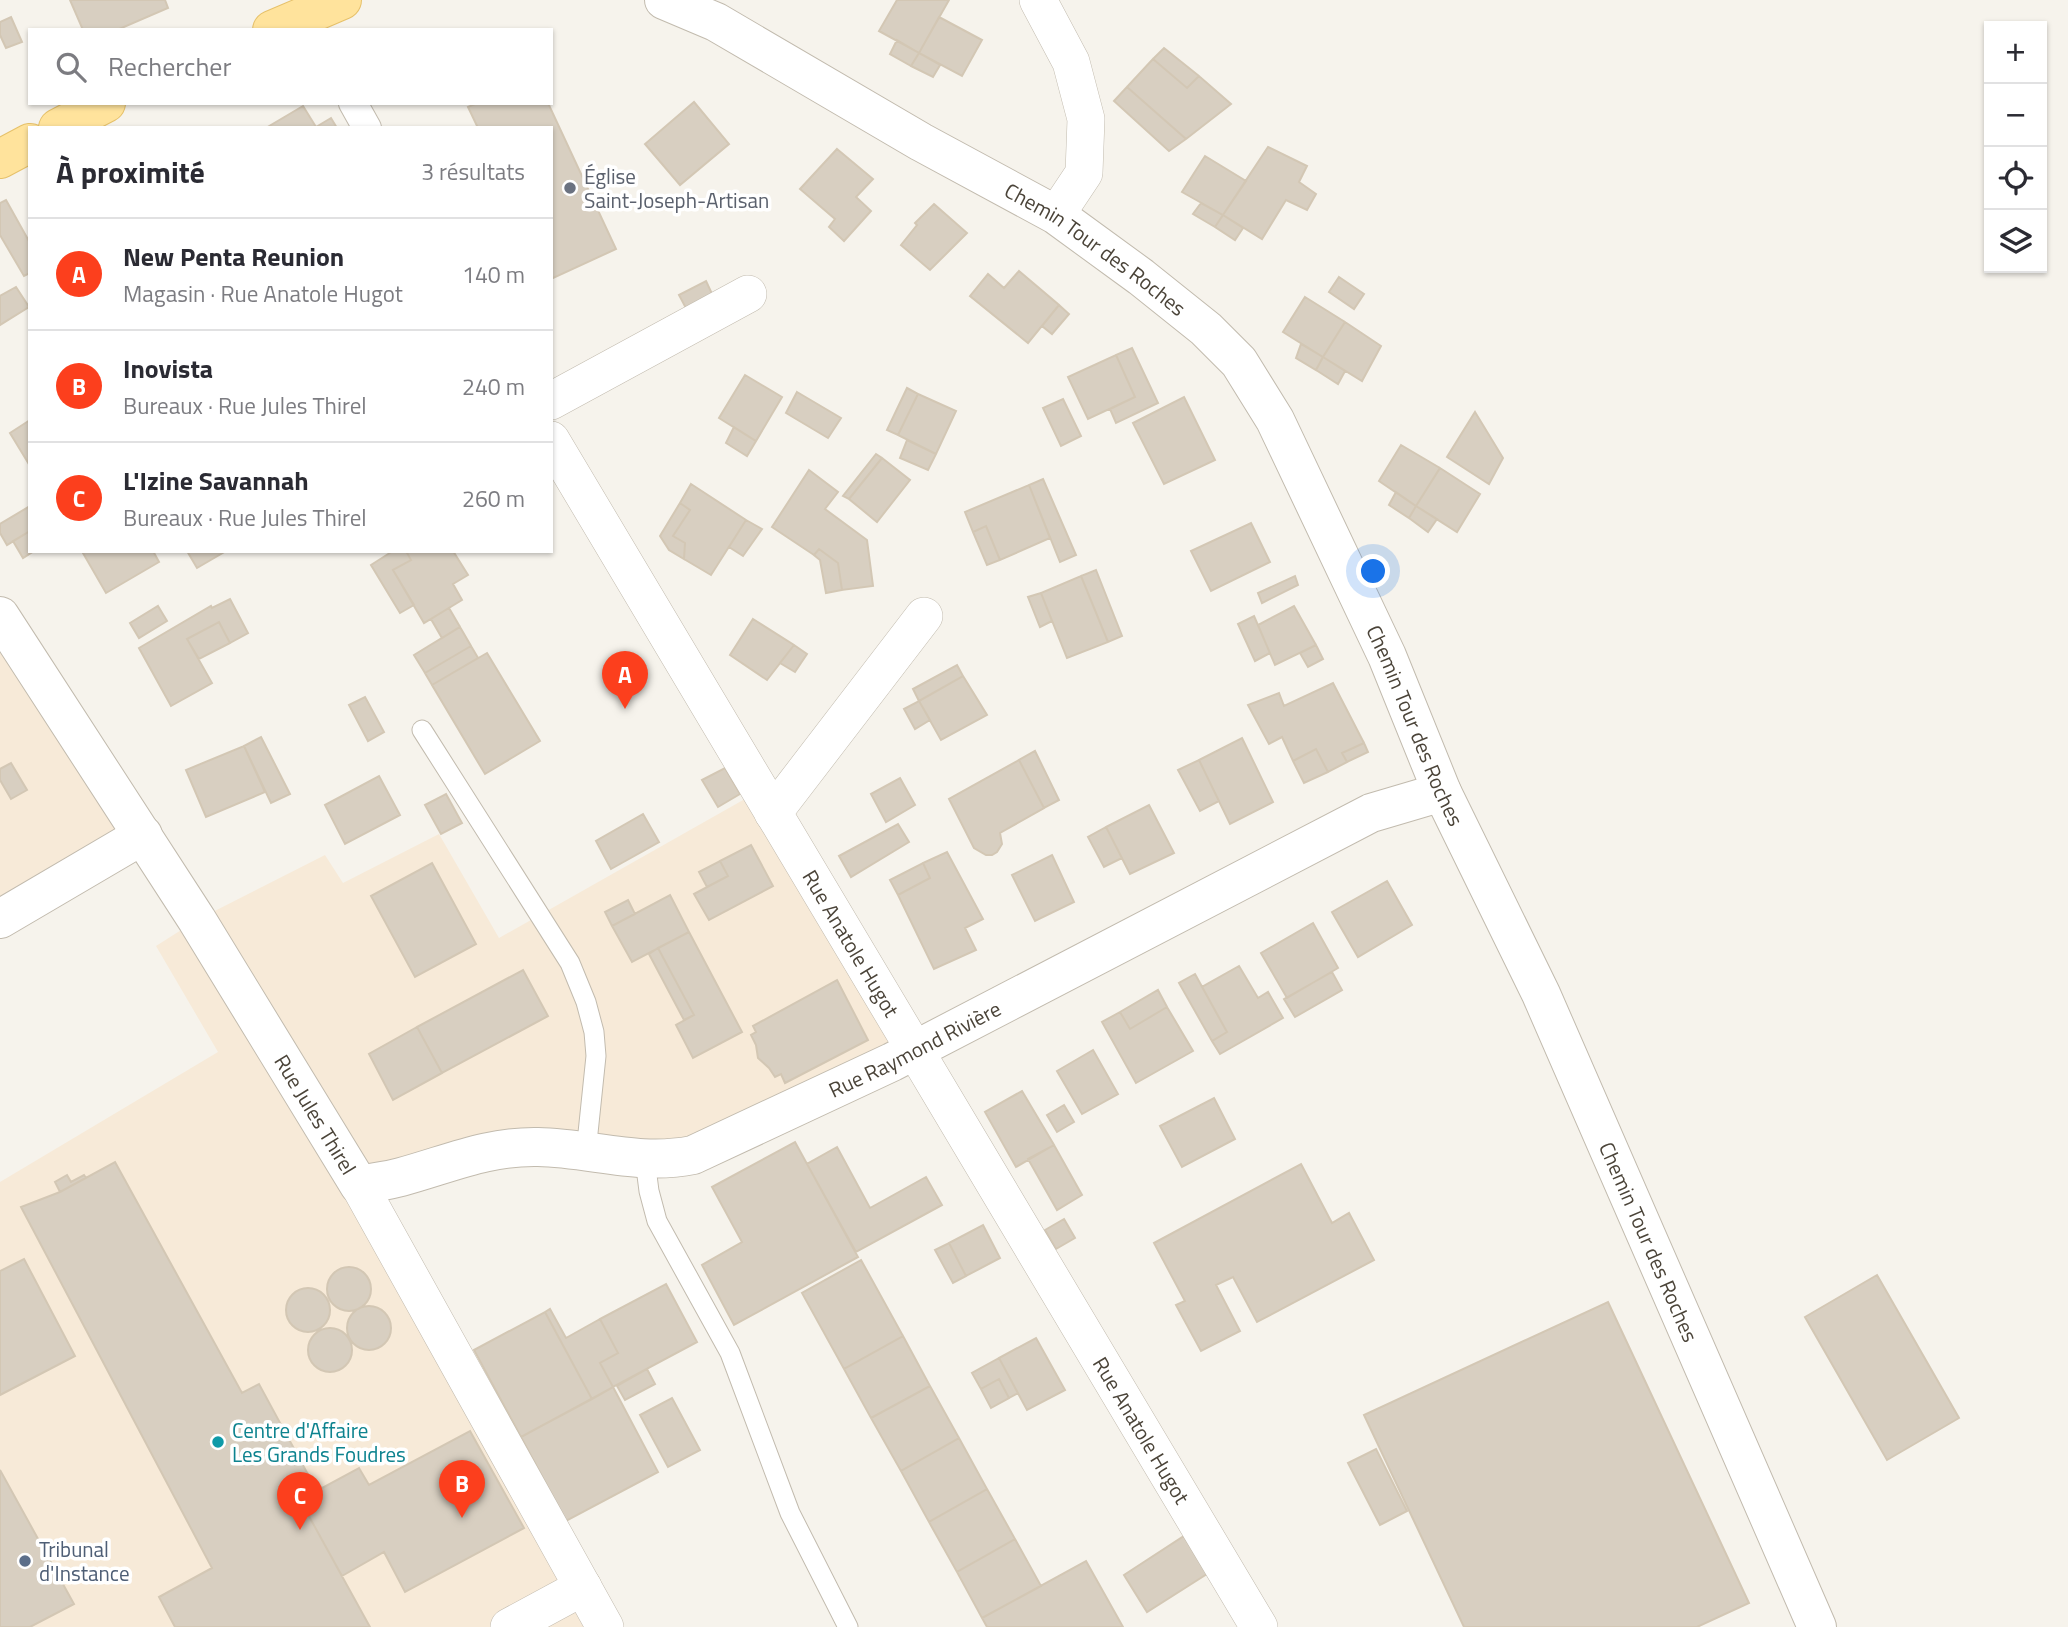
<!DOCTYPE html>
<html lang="fr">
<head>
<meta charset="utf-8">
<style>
  :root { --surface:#fff; --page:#f7f7f7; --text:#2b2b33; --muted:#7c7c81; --line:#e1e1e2; --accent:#fc3f1d }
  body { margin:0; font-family:"Titillium Web",sans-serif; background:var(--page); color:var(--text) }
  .controls { position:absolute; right:21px; top:21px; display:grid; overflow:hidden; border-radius:0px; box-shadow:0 2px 5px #0004 }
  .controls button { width:63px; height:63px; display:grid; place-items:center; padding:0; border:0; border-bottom:2px solid var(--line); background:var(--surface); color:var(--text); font:35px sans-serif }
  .you { position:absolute; left:1374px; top:572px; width:24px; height:24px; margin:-18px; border:5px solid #fff; border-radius:50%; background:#1a73e8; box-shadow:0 0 0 10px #1a73e833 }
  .badge { display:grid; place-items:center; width:46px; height:46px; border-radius:50%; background:var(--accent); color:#fff; font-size:23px; font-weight:700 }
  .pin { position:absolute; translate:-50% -58px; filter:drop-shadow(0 2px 4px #0008) }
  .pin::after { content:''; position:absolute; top:37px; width:24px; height:21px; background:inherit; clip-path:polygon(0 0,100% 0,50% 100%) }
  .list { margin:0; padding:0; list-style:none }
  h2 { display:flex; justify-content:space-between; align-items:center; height:91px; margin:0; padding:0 28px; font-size:30px }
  h2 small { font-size:23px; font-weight:400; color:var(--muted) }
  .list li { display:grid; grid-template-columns:46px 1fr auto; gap:21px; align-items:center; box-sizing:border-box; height:112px; padding:0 28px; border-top:2px solid var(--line) }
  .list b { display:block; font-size:26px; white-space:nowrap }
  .list p { margin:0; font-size:23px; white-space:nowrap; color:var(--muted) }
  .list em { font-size:23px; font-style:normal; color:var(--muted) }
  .icon { flex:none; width:38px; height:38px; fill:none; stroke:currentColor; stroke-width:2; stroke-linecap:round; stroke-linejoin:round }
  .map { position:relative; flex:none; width:2068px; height:1627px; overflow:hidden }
  .search { position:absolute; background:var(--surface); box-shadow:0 2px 5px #0004; left:28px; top:28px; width:525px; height:77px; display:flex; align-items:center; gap:18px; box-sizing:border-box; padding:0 24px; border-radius:0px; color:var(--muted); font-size:26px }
  .panel { position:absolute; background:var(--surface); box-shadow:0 2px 5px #0004; left:28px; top:126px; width:525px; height:427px; border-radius:0px }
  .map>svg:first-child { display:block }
</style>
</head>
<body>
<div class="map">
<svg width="2068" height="1627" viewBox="0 0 2068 1627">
  <rect width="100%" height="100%" fill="#f6f3ec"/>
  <path fill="#f7ead8" d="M0 624 143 835 0 919Z
    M759 791 913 1050 693 1155 586 1152 359 1185 604 1627H0V1182L218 1052 156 946 197 920 325 855 343 883 439 834 499 938Z"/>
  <path fill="#d8cfc1" stroke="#d3c7b4" stroke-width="2" d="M70 0H165L168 8 117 30H83Z
    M897 0H949L919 53 879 31Z
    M11 17 22 42 6 48 0 35V22Z
    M939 17 982 40 962 76 919 53Z
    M897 40 919 53 911 66 890 54Z
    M1164 48 1199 76 1187 88 1153 59Z
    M919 53 940 65 933 77 911 66Z
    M1153 59 1187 88 1199 76 1231 104 1186 139 1127 87Z
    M1127 87 1186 139 1169 151 1114 101Z
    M694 102 729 144 680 185 645 144Z
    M477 103H548L616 249 551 279V128H478L468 107Z
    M303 106 316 127 331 118 337 128H266Z
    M1268 147 1307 166 1299 182 1316 194 1307 210 1286 200 1262 239 1223 215Z
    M837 149 873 179 856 197 871 211 844 241 829 227 835 219 800 189Z
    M1205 156 1246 181 1223 215 1182 192Z
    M6 200 30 243V273L24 276 0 235V203Z
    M1201 203 1223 215 1215 227 1193 214Z
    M934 204 967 233 930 270 901 245 917 225 915 223Z
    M1223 215 1243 228 1235 240 1215 227Z
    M1019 271 1059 305 1028 343 970 296 988 274 1004 288Z
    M1339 277 1364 294 1354 309 1329 292Z
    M706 281 714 298 688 312 679 295Z
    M16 287 29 307 0 325V296Z
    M1305 297 1345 322 1323 357 1283 332Z
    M1059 305 1069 314 1052 334 1042 326Z
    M1345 322 1381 346 1362 381 1323 357Z
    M1301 344 1323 357 1316 370 1296 358Z
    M1132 348 1158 403 1116 423 1110 409 1135 397 1116 355Z
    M1116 355 1135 397 1088 419 1068 377Z
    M1323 357 1345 371 1338 384 1316 370Z
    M745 375 782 397 756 441 719 418Z
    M907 388 918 394 898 435 887 430Z
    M797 392 841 418 828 438 786 413Z
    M918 394 956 411 936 454 898 435Z
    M1184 397 1215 460 1164 484 1133 423Z
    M1063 399 1081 436 1061 446 1043 408Z
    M1475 412 1503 458 1489 484 1447 457Z
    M30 420V466L10 433Z
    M734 427 756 441 747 456 726 443Z
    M907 440 936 454 928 470 900 458Z
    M1401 445 1440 468 1416 506 1379 481Z
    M876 454 882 458 849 499 843 496Z
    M882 458 910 480 877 522 849 499Z
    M1440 468 1480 494 1457 532 1416 506Z
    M809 470 838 492 825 509 867 540 873 586 842 590 838 563 819 549 814 555 772 527Z
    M1043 479 1076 555 1060 562 1029 485Z
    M691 484 746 520 711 575 684 559 685 543 673 536 690 510 680 503Z
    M1029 485 1050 538 1000 560 986 526 973 532 965 512Z
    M1396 492 1416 506 1409 518 1389 505Z
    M680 503 690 510 673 536 685 543 684 559 669 550 660 536Z
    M30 506V531L7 545 0 533V524Z
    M1416 506 1437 519 1428 532 1409 518Z
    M746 520 762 529 743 556 729 547Z
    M1251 523 1270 562 1211 591 1191 551Z
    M986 526 1000 560 987 565 973 532Z
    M30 531V551H34L23 558 13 541Z
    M819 549 838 563 842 590 826 593 820 560 814 555Z
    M86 551H153L159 562 106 593 83 553Z
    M187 551H226L197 568Z
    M393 551H406L411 560 393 570 414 605 400 613 371 565Z
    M406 551H453L468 575 453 584 462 600 424 623 393 570 411 560Z
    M1096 570 1122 636 1108 642 1081 576Z
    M1081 576 1108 642 1067 658 1041 593Z
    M1295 576 1298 585 1262 603 1258 593Z
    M1041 593 1052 621 1040 627 1028 597Z
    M230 599 248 633 230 643 219 622 187 639 212 683 171 706 139 648 211 606 212 608Z
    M158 606 167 621 139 638 130 623Z
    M1294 606 1316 645 1275 665 1258 625Z
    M449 608 460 627 442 638 431 619Z
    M1254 616 1270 653 1255 661 1238 624Z
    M753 619 794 645 767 680 730 655Z
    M219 622 230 643 199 659 187 639Z
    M460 627 471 646 425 673 414 655Z
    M794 645 807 654 795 672 780 663Z
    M1316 645 1323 659 1308 667 1300 653Z
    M471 646 478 658 432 685 425 673Z
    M487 653 540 741 485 774 432 685Z
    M957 665 963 676 919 701 913 689Z
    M963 676 987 715 941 740 919 701Z
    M1333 683 1364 743 1342 753 1347 762 1328 772 1316 749 1293 761 1282 737 1269 744 1248 705 1279 693 1284 706Z
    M365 697 384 732 368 741 349 705Z
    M919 701 930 720 915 729 904 709Z
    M261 737 290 794 271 803 244 746Z
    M1242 738 1273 802 1230 824 1199 760Z
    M1364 743 1368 752 1347 762 1342 753Z
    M244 746 265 792 206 817 186 770Z
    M1316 749 1328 772 1304 783 1293 761Z
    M1035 751 1059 800 1044 808 1019 760Z
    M1019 760 1044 808 1000 833 1002 844 997 852 992 855H986L974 848 949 799Z
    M1199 760 1219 801 1200 811 1178 770Z
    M11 763 27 790 11 799 0 780V769Z
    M725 768 740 794 718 807 702 780Z
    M379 776 400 815 345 844 325 805Z
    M900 778 915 805 886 822 871 794Z
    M446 794 462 823 441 834 425 805Z
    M1149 805 1174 853 1130 874 1106 827Z
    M643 814 659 842 611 869 596 841Z
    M898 824 909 842 851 877 839 856Z
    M1106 827 1122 858 1104 867 1088 837Z
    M751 845 773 886 709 920 694 894 728 876 720 861Z
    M947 852 983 919 965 928 976 950 934 969 898 895 930 878 923 863Z
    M1052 855 1074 902 1035 921 1012 875Z
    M720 861 728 876 707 887 699 872Z
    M432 863 476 944 415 977 371 896Z
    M923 863 930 878 898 895 890 880Z
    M1387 881 1412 925 1358 957 1332 912Z
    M670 895 689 932 632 962 612 926Z
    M628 900 635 914 612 926 605 912Z
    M1313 923 1338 968 1287 998 1261 953Z
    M689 932 742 1032 693 1058 676 1025 694 1015 658 948Z
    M658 948 694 1015 684 1020 649 954Z
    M1239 966 1258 998 1268 992 1283 1018 1220 1054 1212 1041 1227 1032 1202 987Z
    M523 970 548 1016 442 1073 417 1027Z
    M1332 972 1342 990 1295 1017 1284 999Z
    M1195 974 1227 1032 1212 1041 1179 983Z
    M837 980 868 1040 785 1083 781 1074 775 1077 769 1068 758 1058 756 1045 751 1035 756 1032 753 1026Z
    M1158 990 1167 1007 1130 1029 1120 1012Z
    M1167 1007 1193 1051 1136 1083 1102 1022 1120 1012 1130 1029Z
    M417 1027 442 1073 393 1100 369 1054Z
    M1093 1050 1118 1094 1082 1114 1057 1071Z
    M1022 1091 1054 1145 1016 1167 985 1112Z
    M1214 1098 1235 1139 1182 1167 1160 1126Z
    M1064 1105 1074 1122 1057 1132 1047 1115Z
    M795 1142 858 1257 734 1325 702 1265 742 1242 712 1187Z
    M1054 1145 1082 1195 1057 1210 1028 1159Z
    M837 1147 870 1208 926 1177 942 1205 856 1252 807 1164Z
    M115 1162 242 1393 259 1384 317 1491 300 1500 370 1627H175L159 1597 212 1568 21 1207 60 1192Z
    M1301 1164 1332 1223 1349 1213 1374 1260 1257 1322 1233 1277 1216 1285 1240 1331 1201 1351 1176 1305 1185 1301 1154 1243Z
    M67 1175 71 1182 84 1175 86 1178 60 1192 55 1182Z
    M1064 1219 1075 1238 1056 1249 1045 1230Z
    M983 1225 1000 1258 966 1276 949 1243Z
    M949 1243 966 1276 953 1283 935 1250Z
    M24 1259 75 1356 0 1395V1271Z
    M861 1260 903 1336 844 1369 802 1293Z
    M327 1289a22 22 0 1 1 44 0a22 22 0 1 1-44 0Z
    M1877 1275 1959 1418 1887 1460 1805 1317Z
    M666 1284 697 1342 613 1387 600 1363 618 1353 600 1319Z
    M286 1310a22 22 0 1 1 44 0a22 22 0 1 1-44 0Z
    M1608 1302 1749 1603 1697 1627H1464L1364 1415Z
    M347 1328a22 22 0 1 1 44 0a22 22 0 1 1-44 0Z
    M550 1309 566 1338 600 1319 618 1353 600 1363 613 1387 592 1399 545 1312Z
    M545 1312 592 1399 521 1437 474 1350Z
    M308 1350a22 22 0 1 1 44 0a22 22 0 1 1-44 0Z
    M903 1336 930 1386 871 1418 844 1369Z
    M1036 1338 1065 1390 1027 1410 999 1358Z
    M999 1358 1018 1393 1009 1398 999 1379 981 1389 972 1373Z
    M647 1369 655 1384 625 1400 617 1386Z
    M999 1379 1009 1398 991 1408 981 1389Z
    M930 1386 959 1438 901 1471 871 1418Z
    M613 1387 658 1472 566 1521 521 1437Z
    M672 1398 700 1450 668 1467 640 1415Z
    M470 1431 524 1528 405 1592 384 1552 342 1576 300 1500 359 1468 369 1485Z
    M959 1438 987 1489 929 1522 901 1471Z
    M1376 1449 1407 1511 1380 1525 1348 1463Z
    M0 1470 74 1604 30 1627H0Z
    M987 1489 1015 1539 957 1572 929 1522Z
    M1184 1536 1207 1574 1147 1612 1124 1575Z
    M1015 1539 1041 1586 982 1618 957 1572Z
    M1086 1561 1123 1627H987L982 1618Z"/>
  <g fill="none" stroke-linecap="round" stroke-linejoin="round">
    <defs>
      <path id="service" d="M422 730 570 963 586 1002 594 1032 596 1056 586 1152
        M645 1160 649 1191 657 1221 730 1353 790 1513 848 1627"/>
      <path id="pedestrian" d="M353 103 367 128"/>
      <g id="minor">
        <path d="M1038 0 1071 62 1086 119 1084 173 1056 215"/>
        <path d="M551 401 748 294"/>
        <path id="s1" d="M551 440 1259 1627"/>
        <path d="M773 813 924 616"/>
        <path d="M359 1185 605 1627"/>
        <path d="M509 1627 583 1587"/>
      </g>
      <g id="tertiary">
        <path id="s2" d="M664 0 716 22 921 142 1056 215 1141 277 1206 329 1239 362 1275 420 1387 656 1442 792 1541 994 1817 1627"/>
        <path id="s3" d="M0 616 197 920 359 1185C373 1182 387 1181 401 1177 449 1164 487 1146 538 1147 592 1148 638 1166 693 1155L892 1062 1371 813 1442 792"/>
        <path d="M0 919 143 835"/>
      </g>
      <path id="primary" d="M272 30 342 0
        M58 128 106 103
        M0 159 30 143"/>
    </defs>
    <use href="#service" stroke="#c2bbae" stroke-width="21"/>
    <use href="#pedestrian" stroke="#c2bbae" stroke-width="30"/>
    <use href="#minor" stroke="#c2bbae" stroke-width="38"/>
    <use href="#tertiary" stroke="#c2bbae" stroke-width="40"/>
    <use href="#primary" stroke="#e6c16a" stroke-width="40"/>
    <use href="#service" stroke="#fff" stroke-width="19"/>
    <use href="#pedestrian" stroke="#fff" stroke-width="28"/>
    <use href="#minor" stroke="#fff" stroke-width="37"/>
    <use href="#tertiary" stroke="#fff" stroke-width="38"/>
    <use href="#primary" stroke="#ffe39c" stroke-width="38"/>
  </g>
  <circle fill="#6b7280" stroke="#fff" stroke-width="2.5" cx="570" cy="188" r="7"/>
  <circle fill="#0f9aa8" stroke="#fff" stroke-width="2.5" cx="218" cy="1442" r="7"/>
  <circle fill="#5c6f8a" stroke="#fff" stroke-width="2.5" cx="25" cy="1561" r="7"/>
  <g text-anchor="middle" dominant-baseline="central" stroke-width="7" stroke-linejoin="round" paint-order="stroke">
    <g font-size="21" fill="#5b616d" stroke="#fff" text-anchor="start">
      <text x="584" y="176">Église<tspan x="584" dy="24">Saint-Joseph-Artisan</tspan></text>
    </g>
    <g font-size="21" fill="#4b4439" stroke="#fff">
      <text stroke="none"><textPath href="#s2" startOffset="499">Chemin Tour des Roches</textPath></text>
      <text stroke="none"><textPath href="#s2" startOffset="1087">Chemin Tour des Roches</textPath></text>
      <text stroke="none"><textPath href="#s1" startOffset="586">Rue Anatole Hugot</textPath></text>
      <text stroke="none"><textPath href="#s3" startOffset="1258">Rue Raymond Rivière</textPath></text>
      <text stroke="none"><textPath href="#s3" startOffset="590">Rue Jules Thirel</textPath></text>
      <text stroke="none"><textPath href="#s2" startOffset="1654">Chemin Tour des Roches</textPath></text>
      <text stroke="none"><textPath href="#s1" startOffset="1153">Rue Anatole Hugot</textPath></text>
    </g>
    <g font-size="21" fill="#0d838f" stroke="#fff" text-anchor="start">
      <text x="232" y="1430">Centre d'Affaire<tspan x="232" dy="24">Les Grands Foudres</tspan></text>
    </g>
    <g font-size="21" fill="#4e5e75" stroke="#fff" text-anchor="start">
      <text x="39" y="1549">Tribunal<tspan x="39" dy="24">d'Instance</tspan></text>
    </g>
  </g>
</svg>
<div class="controls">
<button>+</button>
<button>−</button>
<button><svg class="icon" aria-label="locate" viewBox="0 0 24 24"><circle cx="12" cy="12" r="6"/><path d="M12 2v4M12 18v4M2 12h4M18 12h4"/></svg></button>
<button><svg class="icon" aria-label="layers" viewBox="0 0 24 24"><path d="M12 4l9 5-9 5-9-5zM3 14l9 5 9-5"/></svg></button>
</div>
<div class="you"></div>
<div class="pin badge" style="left:625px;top:709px">A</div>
<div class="pin badge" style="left:462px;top:1518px">B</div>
<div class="pin badge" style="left:300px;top:1530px">C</div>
<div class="search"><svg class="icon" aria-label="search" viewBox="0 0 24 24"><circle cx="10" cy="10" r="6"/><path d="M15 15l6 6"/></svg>Rechercher</div>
<section class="panel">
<h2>À proximité<small>3 résultats</small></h2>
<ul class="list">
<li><span class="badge">A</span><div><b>New Penta Reunion</b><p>Magasin · Rue Anatole Hugot</p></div><em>140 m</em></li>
<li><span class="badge">B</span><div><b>Inovista</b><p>Bureaux · Rue Jules Thirel</p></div><em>240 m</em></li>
<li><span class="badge">C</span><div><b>L'Izine Savannah</b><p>Bureaux · Rue Jules Thirel</p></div><em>260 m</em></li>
</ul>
</section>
</div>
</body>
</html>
